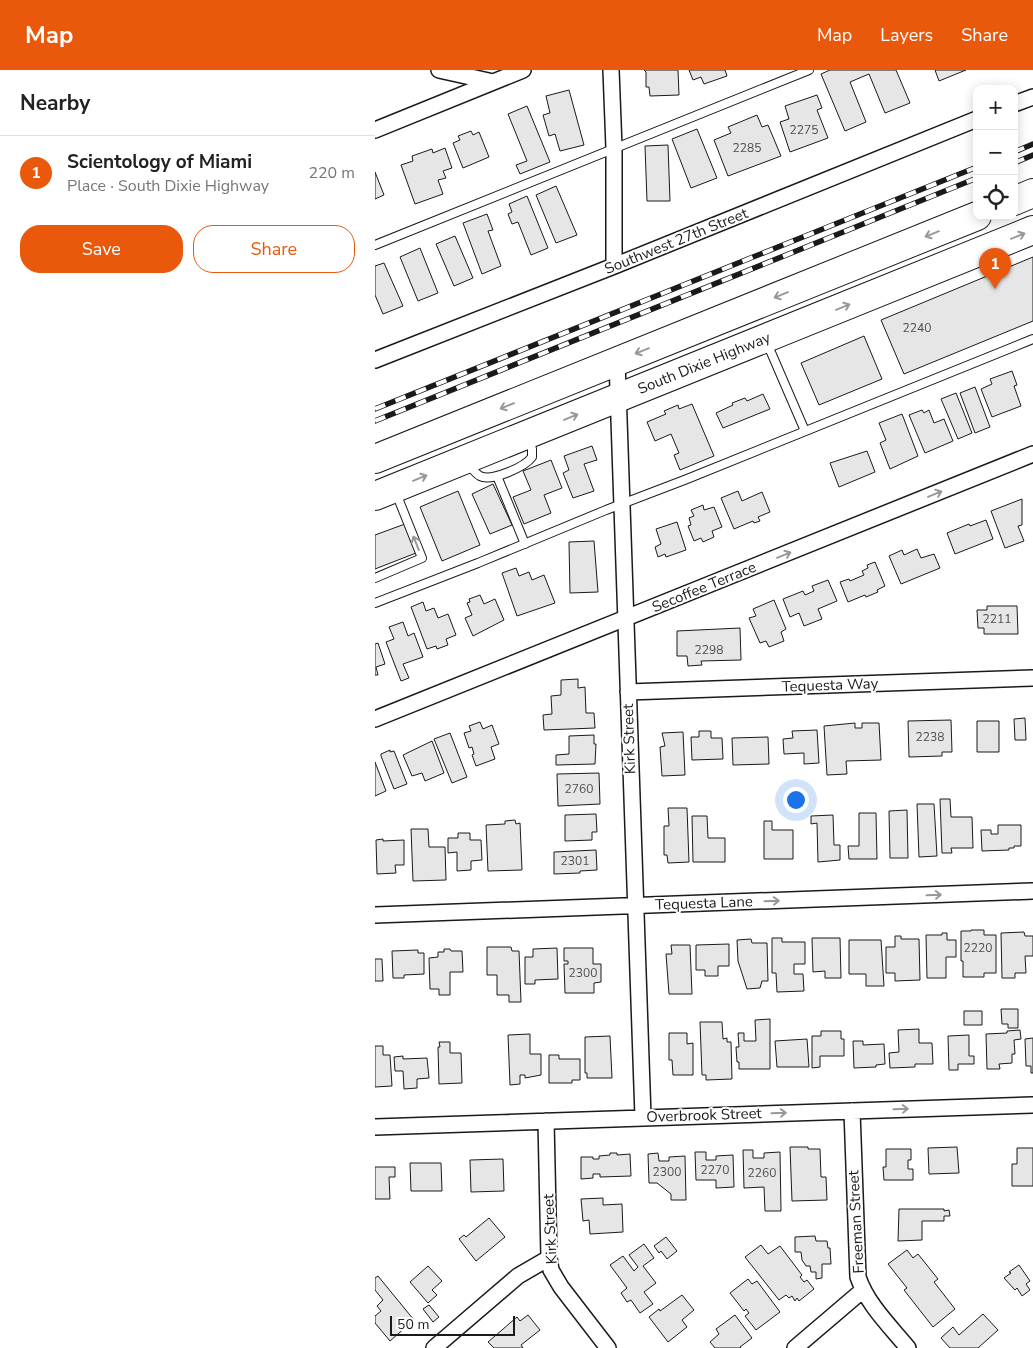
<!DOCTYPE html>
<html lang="en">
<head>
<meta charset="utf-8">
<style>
  :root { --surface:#fff; --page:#f2f2f2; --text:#222; --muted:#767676; --line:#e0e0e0; --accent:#ea580c }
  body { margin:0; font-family:"Nunito Sans",sans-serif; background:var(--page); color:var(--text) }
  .controls { position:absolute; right:15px; top:15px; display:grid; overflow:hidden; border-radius:10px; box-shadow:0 2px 12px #0003 }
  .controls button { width:45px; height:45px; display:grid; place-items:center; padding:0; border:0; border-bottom:1px solid var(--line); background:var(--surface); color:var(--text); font:25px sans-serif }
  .scale { position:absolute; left:15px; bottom:12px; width:125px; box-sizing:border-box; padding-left:5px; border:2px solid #1a1a1a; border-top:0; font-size:14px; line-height:18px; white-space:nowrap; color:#1a1a1a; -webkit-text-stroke:4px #fff; paint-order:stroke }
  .you { position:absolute; left:420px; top:729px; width:18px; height:18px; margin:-12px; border:4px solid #fff; border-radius:50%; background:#1a73e8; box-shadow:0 0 0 8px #1a73e833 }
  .badge { display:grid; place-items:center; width:32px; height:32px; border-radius:50%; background:var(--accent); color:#fff; font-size:16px; font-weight:700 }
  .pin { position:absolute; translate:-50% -41px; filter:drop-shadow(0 1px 2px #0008) }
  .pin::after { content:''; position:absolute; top:26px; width:18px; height:15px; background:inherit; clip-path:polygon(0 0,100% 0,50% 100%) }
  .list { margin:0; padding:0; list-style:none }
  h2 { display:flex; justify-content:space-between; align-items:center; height:65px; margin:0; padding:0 20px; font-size:21px }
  h2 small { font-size:16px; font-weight:400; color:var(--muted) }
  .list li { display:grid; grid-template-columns:32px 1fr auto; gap:15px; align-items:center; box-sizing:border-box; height:75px; padding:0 20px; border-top:1px solid var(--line) }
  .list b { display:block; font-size:19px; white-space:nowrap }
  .list p { margin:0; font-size:16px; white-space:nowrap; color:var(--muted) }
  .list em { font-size:16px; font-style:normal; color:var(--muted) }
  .actions { display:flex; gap:10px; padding:15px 20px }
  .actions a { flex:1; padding:11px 0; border:1px solid var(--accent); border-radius:20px; text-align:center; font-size:18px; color:var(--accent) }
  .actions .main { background:var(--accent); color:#fff }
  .icon { flex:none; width:28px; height:28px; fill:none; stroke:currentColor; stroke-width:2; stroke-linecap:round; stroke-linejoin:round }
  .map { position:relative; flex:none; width:658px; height:1278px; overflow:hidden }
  header { display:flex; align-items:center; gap:30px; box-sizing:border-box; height:70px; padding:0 25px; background:var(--accent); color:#fff }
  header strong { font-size:24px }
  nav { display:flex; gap:28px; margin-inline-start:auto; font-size:18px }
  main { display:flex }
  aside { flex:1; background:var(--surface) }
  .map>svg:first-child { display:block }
</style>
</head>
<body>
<header>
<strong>Map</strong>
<nav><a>Map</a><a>Layers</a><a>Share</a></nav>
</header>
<main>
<aside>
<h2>Nearby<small></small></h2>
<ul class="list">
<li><span class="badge">1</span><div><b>Scientology of Miami</b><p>Place · South Dixie Highway</p></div><em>220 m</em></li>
</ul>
<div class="actions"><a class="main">Save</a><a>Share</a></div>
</aside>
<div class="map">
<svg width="658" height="1278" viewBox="0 0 658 1278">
  <rect width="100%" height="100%" fill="#fff"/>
  <path fill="#e6e6e6" stroke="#1a1a1a" d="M269 0H303L304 25 275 26 274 17H271V2Z
    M314 0H350L352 6 329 14 326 7 318 10Z
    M455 0H521L535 33 510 43 494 4 475 12 491 52 470 61 446 4Z
    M560 0H591L564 11Z
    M194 20 209 75 185 81 180 64 174 66 168 45 175 43 171 26Z
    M442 25 447 38 442 40 453 68 415 82 405 52 414 49 410 36Z
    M152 36 175 92 145 104 141 95 152 91 133 44Z
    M382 45 387 57 393 55 406 86 353 106 339 70 356 63 353 57Z
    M322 59 342 108 316 118 297 69Z
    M96 61 98 65 104 62 114 87 88 98 78 73 85 70 83 66Z
    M293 75 295 131H272L270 76Z
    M70 78 77 98 68 101 71 108 63 110 68 124 40 134 26 95 38 91 37 86 57 79 58 83Z
    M0 102 9 125 0 129Z
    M181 116 202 165 181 173 161 125Z
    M152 126 173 178 156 185 143 152 137 154 133 144 137 142 134 134Z
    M112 144 118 160 113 161 126 196 107 204 88 153Z
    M80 166 98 208 79 216 61 174Z
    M45 178 63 223 43 231 25 187Z
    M658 187V251L529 304 506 250Z
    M9 193 28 236 8 244 0 225V196Z
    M489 266 507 309 444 335 426 293Z
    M637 301 642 315 639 316 646 336 617 347 606 319 617 314 615 309Z
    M600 317 615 357 600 363 585 323Z
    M581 323 597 363 583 369 566 329Z
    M388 324 395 339 348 358 341 343 358 335 357 333 370 328 372 331Z
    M317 334 339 386 305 400 299 385 304 383 296 364 280 371 272 352 291 344 289 341 303 335 304 339Z
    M547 340 549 343 554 340 559 353 569 349 578 371 550 383 534 345Z
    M527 344 543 386 515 399 505 373 511 370 504 353Z
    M217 376 222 390 209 394 219 421 198 428 188 403 194 400 189 386Z
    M492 381 500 402 464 417 455 393Z
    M176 390 187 418 169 425 176 443 149 454 138 427 156 420 148 401Z
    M118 414 137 455 115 464 97 424Z
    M83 421 105 475 67 491 45 437Z
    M363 421 367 431 387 422 395 442 383 447 385 451 379 453 378 451 359 459 346 428Z
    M647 429V455L643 456 649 471 630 478 616 441Z
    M328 435 329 440 339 437 347 457 337 461 339 467 328 472 326 468 319 471 313 456 316 455 314 448 319 446 316 440Z
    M611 450 618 469 580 484 572 463 594 454 595 456Z
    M302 452 311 480 291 487 290 484 283 487 280 477 286 474 281 459Z
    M30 454 41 483 0 499V465Z
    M219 471 223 522 195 523 194 472Z
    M542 479 546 488 559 484 565 498 526 514 514 486 527 480 529 485Z
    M500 492 510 516 502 520 503 522 491 527 490 525 473 532 465 512 474 509 475 511 489 505 487 501 493 498 492 495Z
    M141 498 144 506 154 502 157 510 169 505 180 533 142 546 127 503Z
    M453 510 462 531 443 539 447 549 429 556 424 543 415 547 408 529 428 521 430 525 439 521 437 516Z
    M105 525 109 534 120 529 129 550 98 566 90 548 97 545 92 533 95 532 94 529Z
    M399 530 411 559 406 562 409 571 394 577 391 571 385 573 374 548 381 546 378 539Z
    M48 532 51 541 59 538 63 548 73 544 81 565 71 569 73 575 62 579 61 576 52 579 36 537Z
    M612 536H642L643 564H609V558H603L602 540H612Z
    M28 552 33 566 39 563 48 587 28 594 34 608 26 611 11 572 19 569 14 557Z
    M365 558 366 590 326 591 327 595 313 596 312 586H302V561Z
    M3 573 10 594 1 597 3 605H0V574Z
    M203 609V618L210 617 211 643H219L220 658 169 660 168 645 177 644 176 626 186 625V610Z
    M650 648 651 670H640L639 649Z
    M576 650 577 682H567V686L534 687 533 651Z
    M602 651H624V682H602Z
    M105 652 108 659 117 655 124 674 116 677 120 689 101 696 97 685 99 684 97 677 94 678 89 663 96 661 94 656Z
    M480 653V658H487V653H504L506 690 471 691 472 704 452 705 449 656Z
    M442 660 444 693 429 694V683L409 684 408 669 418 668 417 661Z
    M324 661H336V668H347L348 689 317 690 316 667H324Z
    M308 662 310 705 287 706 285 677 290 676 287 663Z
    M75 663 92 707 77 713 59 669Z
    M219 665V674H221L220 694 181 695V685L194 684V666Z
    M393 667 394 694 358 695 357 668Z
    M57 671 69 703 50 711 47 703 37 706 28 685Z
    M15 680V682L19 681 32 714 19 719 6 686V684Z
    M0 692 11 721 0 726Z
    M224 703 225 734 183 736 182 704Z
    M565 729H575L576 747H597L598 778H576L577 783H567Z
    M542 734H559L562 786 544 787Z
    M293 738H312L314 792 293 793 292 785H289V756H294Z
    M532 740 533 788H515L514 741Z
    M484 743H501L502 789H474L473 776H484Z
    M221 744 222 762H217V770L190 771V745Z
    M458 745 459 775H465V790L443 792 442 753 436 754V746Z
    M317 746H332L333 768H350V792H318Z
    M140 750 141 754 145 753 147 800 113 801 111 755 130 754V751Z
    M389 751H397V760H418V789H389Z
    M623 755H646V776H639V778H634V780L607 781 606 760H616V764H623Z
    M36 759H53L54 777H70L71 810 38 811Z
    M83 763H95V770H106L107 790 96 791V800L82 801V782L73 783V768H83Z
    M8 769V771L29 770V795H20L21 803 2 804 1 770Z
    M221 780 222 800 205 801V803L179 804V782Z
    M596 860H609V865H621V903H609V907H588V891H586V861H596Z
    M649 862 650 866H658V886H650L651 903H640V908H627L626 863Z
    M567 863H572V870H581V887H571V908H552L551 865H567Z
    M520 866H526V869H544L545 910 520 911V903H511V877H520Z
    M397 868H407V872H430V894H419V904H428L429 921 402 922 401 903H397Z
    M437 868H465L466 908H450V901L438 902Z
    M376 869 377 873H392L393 911H387L385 918 372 919 363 891 362 870Z
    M474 870H506L509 916H491V904H474Z
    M354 874V896H343V906H330V900H321V875Z
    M296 875H315L317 924H294L291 884H297Z
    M112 877H136L137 881H144L146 932H134V925H122V905H112Z
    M182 878 183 909 160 910V914H150V887H158V879Z
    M189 878H218V894H226V912L219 913V923H190L189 894H193V891H189Z
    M69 879H75L76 881H87L88 902H75V925H64V919H55L54 888 63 887V882H69Z
    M43 880V883H49V904L29 905V908H18L17 881Z
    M0 889H7L8 911H0Z
    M626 939H643V958H633V954H627Z
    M589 941H607V955H589Z
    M395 949V999H364V992H362L361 977H364L363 963H369V971H381L380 950Z
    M325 952H347L348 969 352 968V972H356L357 1009 331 1010V1005H327Z
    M544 959V973H557L558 994H540V997L515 998 514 983 524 982 523 960Z
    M645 960 646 969 639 970 640 984H637V993L624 994 625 999H612L611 964 632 963V961Z
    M446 961H466V969H469V986H445V997L437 998V966H446Z
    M294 963H312V974L318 973V1005H298L297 990H294Z
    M155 964V984H166V1005L150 1008V1005H145V1014L135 1015 133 965Z
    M594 965V986H599V994H583V1000H574L573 966Z
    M235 966 237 1008H212V1003H210V967Z
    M658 968V1003H656V996H651L650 969Z
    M432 969 434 997H402L400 971Z
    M478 971H488V975L509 974 510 994 501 995V997L479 998Z
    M64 972H75V983H86L87 1013 64 1014 63 977H65Z
    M0 976H8V985H15L17 1016 0 1017Z
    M174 985H184V989H205V1010H197V1013H174Z
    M28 986V989L52 988 54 1008 42 1009V1018L29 1019 28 1001H20L19 987Z
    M415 1077H433V1079H445L446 1107H451L452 1130 417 1131Z
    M582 1077 584 1103 554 1104 553 1078Z
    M642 1078H658V1116H637V1094H642Z
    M511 1079H536V1090H533V1099H538V1110H509L508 1097H511Z
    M368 1080H378V1088H389V1083L405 1082 406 1141H390L389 1117 369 1118Z
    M320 1082H331V1090H341V1086L358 1085 359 1117 341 1118V1110H321Z
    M235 1083H242V1085L255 1084 256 1106 225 1107V1104H218V1108L206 1109V1087H218V1089H224V1086L235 1085Z
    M283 1083 284 1091H294V1087L310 1086 311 1130H296V1124L282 1113H274L273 1084Z
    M128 1089 129 1121 96 1122 95 1090Z
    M35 1093H66L67 1121H36Z
    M0 1097H20V1107H14L15 1129H0Z
    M228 1128V1135L247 1134 248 1162 215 1164 214 1150 208 1151 206 1129Z
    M524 1139H569V1141L574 1140 575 1146H569V1151H547V1170L523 1171Z
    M114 1148 130 1167 101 1191 84 1169 89 1165 91 1167Z
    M440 1166 441 1171H452L453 1178H455L456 1194H447V1208L441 1209V1202H436L435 1196H431L427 1190 426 1182H420V1167Z
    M291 1167 302 1181 292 1189 286 1181 284 1183 279 1176Z
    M269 1174 279 1188 268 1196 281 1213 269 1222 278 1234 265 1243 256 1230 252 1232 246 1223 252 1218 235 1195 248 1186 259 1201 263 1197 254 1185Z
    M386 1175 393 1184 405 1176 427 1205 425 1207 429 1212 432 1210 439 1219 424 1231 422 1228 420 1231 417 1226 414 1228 411 1225 404 1230 370 1187Z
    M532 1180 538 1188 543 1184 563 1209 559 1212 580 1239 558 1257 529 1220 532 1218 513 1194Z
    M644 1195 655 1211 651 1214 655 1220 647 1226 642 1218 640 1220 629 1208 636 1203 634 1202Z
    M53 1196 67 1211 57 1220 62 1225 53 1233 35 1212Z
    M3 1206 39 1250 15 1271 0 1253V1246L6 1241 2 1236 8 1230 0 1220V1208Z
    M373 1209 377 1214 382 1211 405 1242 381 1260 370 1246 374 1243 371 1239 369 1241 355 1223Z
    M307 1225 319 1240 307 1250 312 1257 293 1272 274 1247 284 1239 285 1241Z
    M54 1235 64 1247 58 1252 48 1239Z
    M608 1244 623 1260 603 1278H575L566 1268 578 1257 584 1265Z
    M153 1245 165 1260 146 1275 148 1278H119L113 1272 142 1247 145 1251Z
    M360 1245 377 1268 365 1277 366 1278H340L335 1272 344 1264 341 1259Z"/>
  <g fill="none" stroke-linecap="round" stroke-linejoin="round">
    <defs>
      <path id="lane" d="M0 175 434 0
        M392 273 430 361
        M93 395C97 398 101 404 105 406 116 412 150 397 157 387V379L154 368
        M122 406 150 474
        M0 508 47 488 21 423
        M0 533 103 493 231 440 312 409 658 269"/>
      <path id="street" d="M64 0 118 12
        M236 0 239 78V196
        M639 34 658 27
        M0 60 148 0
        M0 290 239 196 602 49
        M242 291 268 1047
        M253 622 658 608
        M0 649 658 384
        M0 845 658 821
        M477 1041 483 1207C492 1234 515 1256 533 1278
        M171 1051 174 1188 176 1200 186 1217 233 1278
        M0 1057 658 1035
        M59 1278 143 1206 174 1188
        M420 1278 488 1220"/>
      <path id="highway" d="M639 131 658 123
        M0 389 602 146
        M0 426 658 160"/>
    </defs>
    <use href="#lane" stroke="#1a1a1a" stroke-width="10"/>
    <use href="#street" stroke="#1a1a1a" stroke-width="18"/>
    <use href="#highway" stroke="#1a1a1a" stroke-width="30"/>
    <use href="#lane" stroke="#fff" stroke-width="8"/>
    <use href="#street" stroke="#fff" stroke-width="15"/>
    <use href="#highway" stroke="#fff" stroke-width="28"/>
    <defs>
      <path id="rail" d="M639 82 658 74
        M639 93 658 85
        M0 339 602 97
        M0 351 602 108"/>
    </defs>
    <use href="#rail" stroke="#1a1a1a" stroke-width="5.5"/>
    <use href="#rail" stroke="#fff" stroke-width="4" stroke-dasharray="11" stroke-linecap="butt"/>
  </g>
  <defs><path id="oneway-shaft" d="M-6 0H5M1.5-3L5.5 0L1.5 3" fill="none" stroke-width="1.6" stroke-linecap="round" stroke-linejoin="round" transform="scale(1.25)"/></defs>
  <g stroke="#989898">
    <use href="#oneway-shaft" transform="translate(557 164) rotate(158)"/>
    <use href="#oneway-shaft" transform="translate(643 166) rotate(-22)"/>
    <use href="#oneway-shaft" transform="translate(406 225) rotate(158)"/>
    <use href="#oneway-shaft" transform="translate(468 237) rotate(-22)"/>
    <use href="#oneway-shaft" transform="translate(267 281) rotate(158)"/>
    <use href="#oneway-shaft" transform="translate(132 336) rotate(158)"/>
    <use href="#oneway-shaft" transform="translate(196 347) rotate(-22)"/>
    <use href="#oneway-shaft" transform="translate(45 408) rotate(-22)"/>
    <use href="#oneway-shaft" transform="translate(560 424) rotate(-22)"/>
    <use href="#oneway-shaft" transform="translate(41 473) rotate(-112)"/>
    <use href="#oneway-shaft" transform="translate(409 485) rotate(-22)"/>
    <use href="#oneway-shaft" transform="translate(559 825) rotate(-2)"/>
    <use href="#oneway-shaft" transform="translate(397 831) rotate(-2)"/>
    <use href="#oneway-shaft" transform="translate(526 1039) rotate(-2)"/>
    <use href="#oneway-shaft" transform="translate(404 1043) rotate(-2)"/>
  </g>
  <g text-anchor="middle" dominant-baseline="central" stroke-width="4" stroke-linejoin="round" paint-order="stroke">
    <g font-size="12" fill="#4d4d4d">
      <text x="429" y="60">2275</text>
      <text x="372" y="78">2285</text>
      <text x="542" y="258">2240</text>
      <text x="622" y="549">2211</text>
      <text x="334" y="580">2298</text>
      <text x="555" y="667">2238</text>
      <text x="204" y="719">2760</text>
      <text x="200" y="791">2301</text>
      <text x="603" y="878">2220</text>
      <text x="208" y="903">2300</text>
      <text x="340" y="1100">2270</text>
      <text x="292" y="1102">2300</text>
      <text x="387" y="1103">2260</text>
    </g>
    <g font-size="15" fill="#1a1a1a" stroke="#fff">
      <text transform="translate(301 171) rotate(-22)">Southwest 27th Street</text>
      <text transform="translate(329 293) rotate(-22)">South Dixie Highway</text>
      <text transform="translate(329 517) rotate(-22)">Secoffee Terrace</text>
      <text transform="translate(455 615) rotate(-2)">Tequesta Way</text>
      <text transform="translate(254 669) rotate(-92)">Kirk Street</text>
      <text transform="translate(329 833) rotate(-2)">Tequesta Lane</text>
      <text transform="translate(329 1045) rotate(-2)">Overbrook Street</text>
      <text transform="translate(481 1152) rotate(-93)">Freeman Street</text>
      <text transform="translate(175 1159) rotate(-93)">Kirk Street</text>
    </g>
  </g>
</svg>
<div class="controls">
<button>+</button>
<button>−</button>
<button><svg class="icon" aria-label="locate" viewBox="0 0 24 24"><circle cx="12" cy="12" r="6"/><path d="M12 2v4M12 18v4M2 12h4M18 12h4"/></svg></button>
</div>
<div class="scale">50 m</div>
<div class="you"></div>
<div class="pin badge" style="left:620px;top:219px">1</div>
</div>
</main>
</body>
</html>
